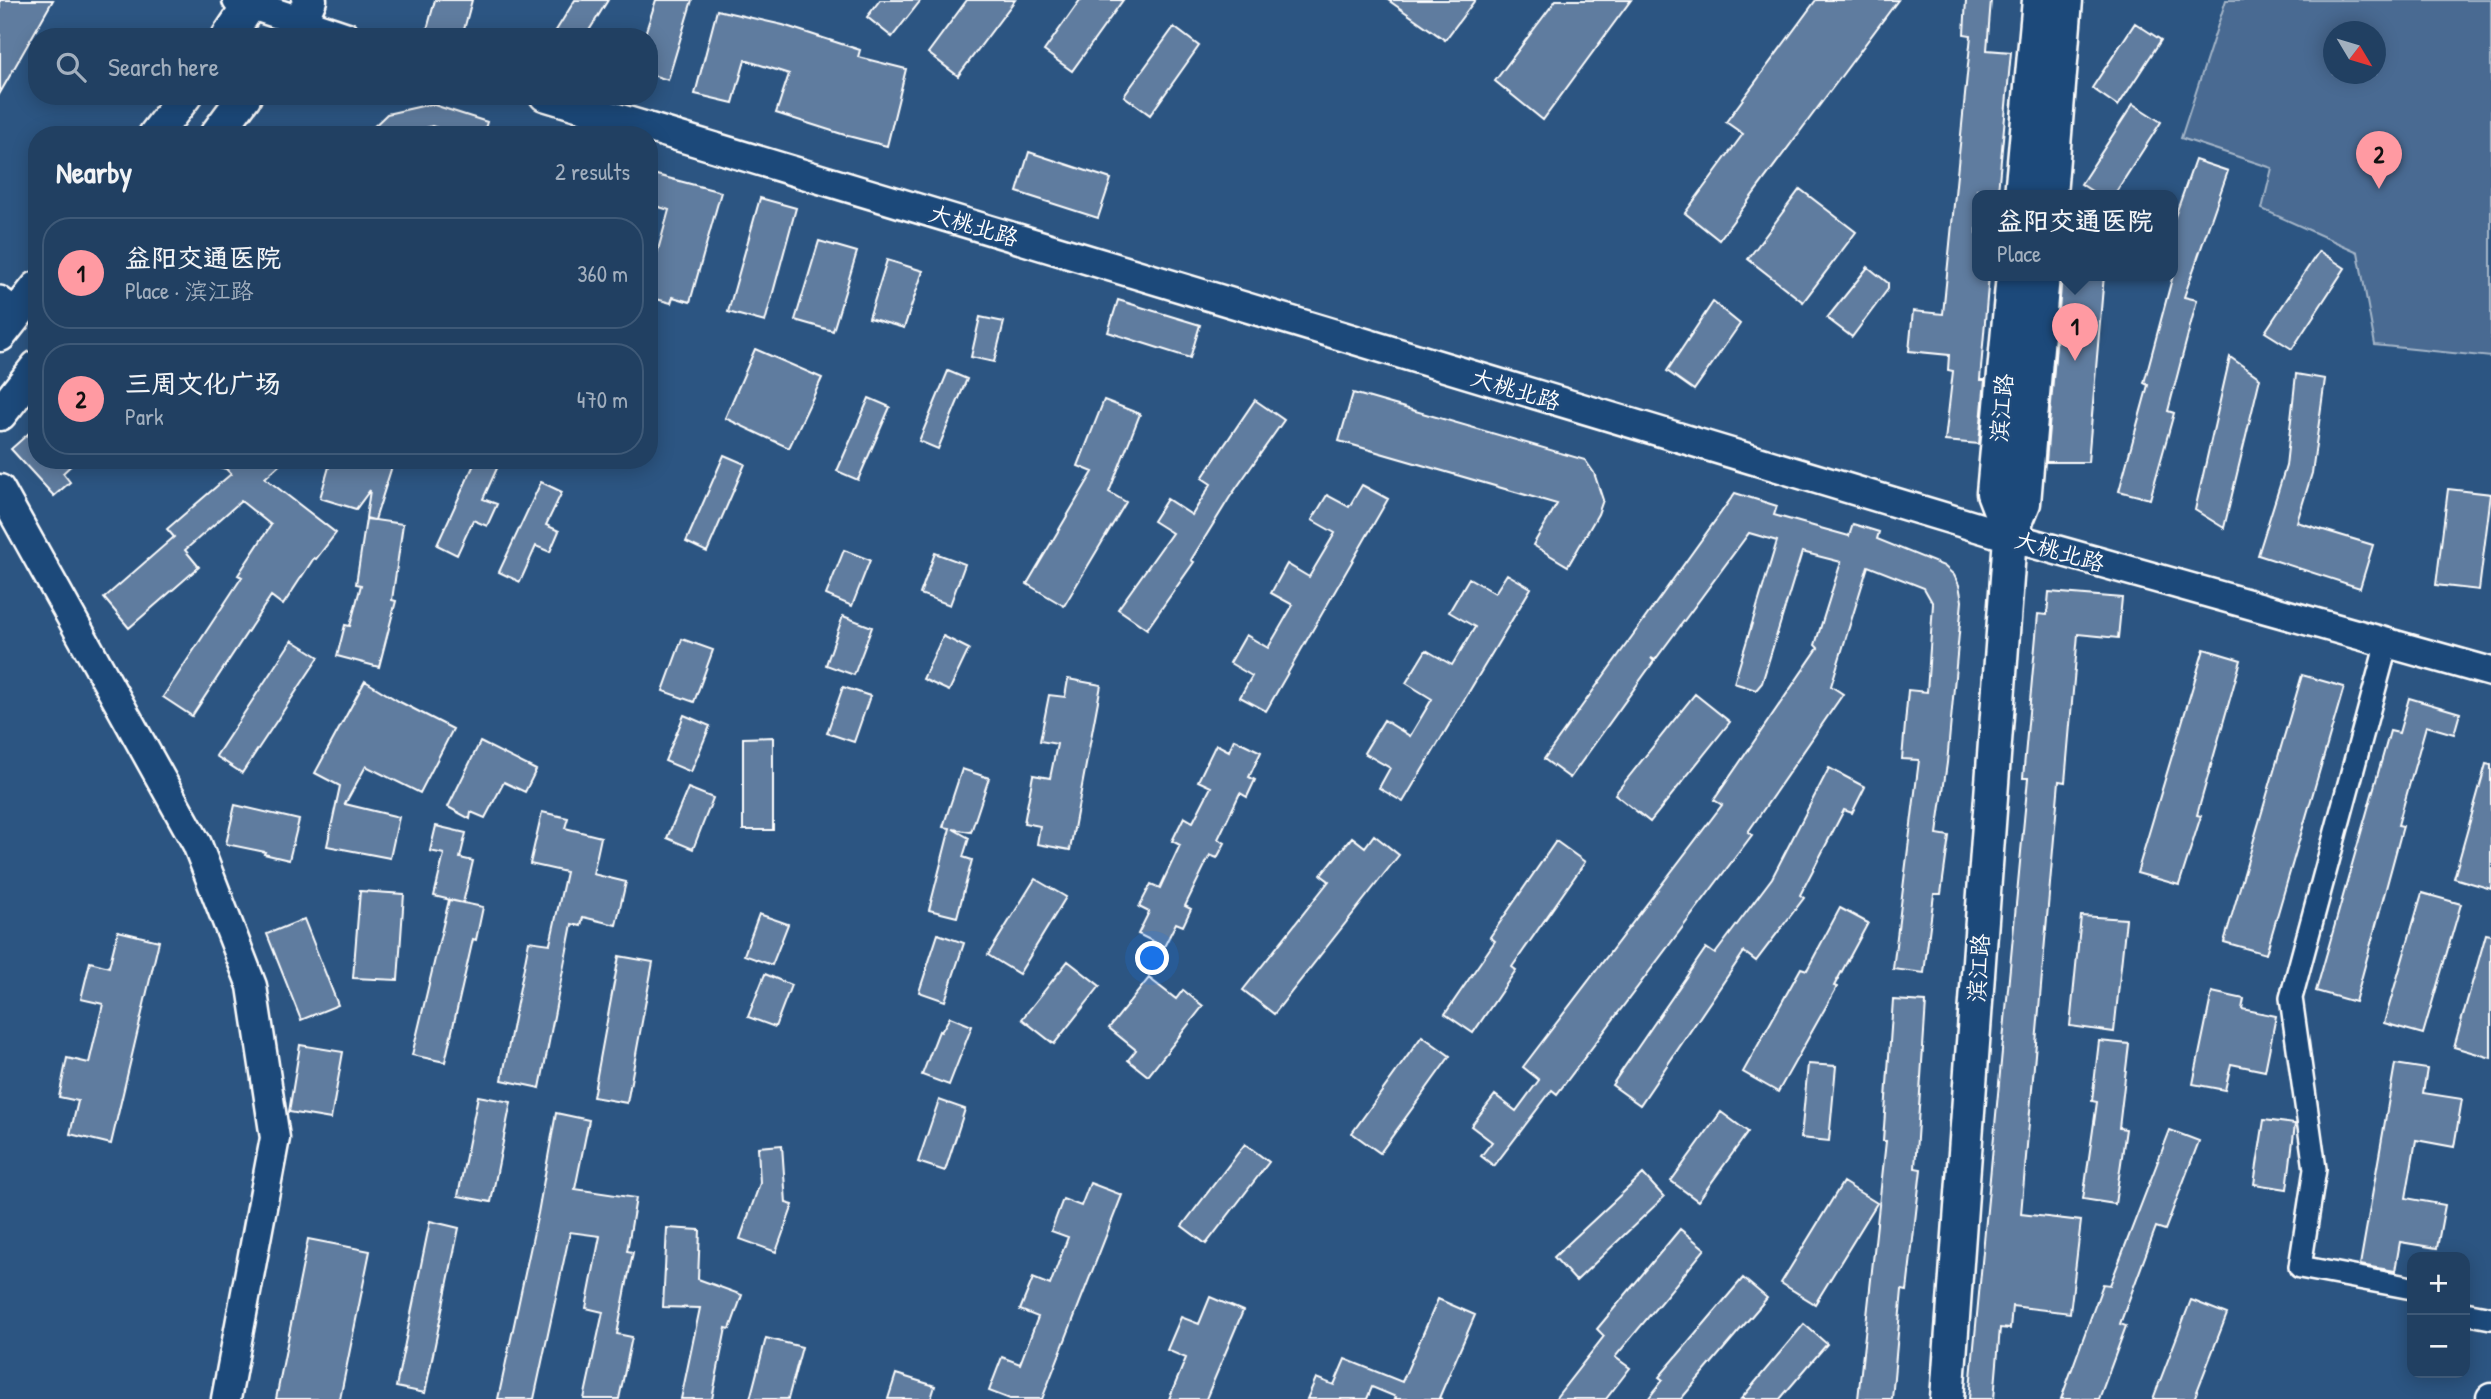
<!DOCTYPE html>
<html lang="en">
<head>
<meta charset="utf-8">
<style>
  :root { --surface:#214062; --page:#2d4b6b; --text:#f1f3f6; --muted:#a2afbe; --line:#3e5977; --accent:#ff9aa2 }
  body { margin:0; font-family:"Patrick Hand","LXGW WenKai TC",sans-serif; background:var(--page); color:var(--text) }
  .controls { position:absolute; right:21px; bottom:21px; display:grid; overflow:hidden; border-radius:14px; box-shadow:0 4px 18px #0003 }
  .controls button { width:63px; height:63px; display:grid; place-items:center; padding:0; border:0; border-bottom:2px solid var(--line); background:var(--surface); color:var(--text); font:35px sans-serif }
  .compass { position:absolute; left:2323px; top:21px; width:63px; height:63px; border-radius:50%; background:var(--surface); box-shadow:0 4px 18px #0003; rotate:128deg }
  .you { position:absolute; left:1153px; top:959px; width:24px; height:24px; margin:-18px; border:5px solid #fff; border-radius:50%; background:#1a73e8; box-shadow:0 0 0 10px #1a73e833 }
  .badge { display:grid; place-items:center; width:46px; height:46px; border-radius:50%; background:var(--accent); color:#111; font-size:23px; font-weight:700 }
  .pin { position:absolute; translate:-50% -58px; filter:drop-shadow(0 2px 4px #0008) }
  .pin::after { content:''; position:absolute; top:37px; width:24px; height:21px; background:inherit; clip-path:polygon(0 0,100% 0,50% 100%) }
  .popup { position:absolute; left:1972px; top:190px; width:206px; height:91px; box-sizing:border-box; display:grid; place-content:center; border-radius:14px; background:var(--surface); filter:drop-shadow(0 2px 5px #0005); font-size:23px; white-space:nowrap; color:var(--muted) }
  .popup b { font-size:26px; color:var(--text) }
  .popup::after { content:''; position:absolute; left:50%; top:100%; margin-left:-14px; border:14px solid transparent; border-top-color:var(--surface) }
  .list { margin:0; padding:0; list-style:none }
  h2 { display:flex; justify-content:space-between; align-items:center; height:91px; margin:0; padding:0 28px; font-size:30px }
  h2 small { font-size:23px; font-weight:400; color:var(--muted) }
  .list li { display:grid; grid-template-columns:46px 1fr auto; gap:21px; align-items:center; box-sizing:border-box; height:112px; margin:0 14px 14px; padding:0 14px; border:2px solid var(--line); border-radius:28px }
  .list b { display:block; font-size:26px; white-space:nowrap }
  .list p { margin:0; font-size:23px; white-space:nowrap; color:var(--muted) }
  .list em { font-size:23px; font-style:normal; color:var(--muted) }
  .icon { flex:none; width:38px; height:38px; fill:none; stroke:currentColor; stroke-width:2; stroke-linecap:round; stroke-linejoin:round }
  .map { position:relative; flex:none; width:2491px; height:1399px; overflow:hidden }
  .search { position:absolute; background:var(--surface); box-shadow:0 4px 18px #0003; left:28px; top:28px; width:630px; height:77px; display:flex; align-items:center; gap:18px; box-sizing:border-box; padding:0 24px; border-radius:28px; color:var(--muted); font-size:26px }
  .panel { position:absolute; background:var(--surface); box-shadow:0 4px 18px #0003; left:28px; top:126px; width:630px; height:343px; border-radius:28px }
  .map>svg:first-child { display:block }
</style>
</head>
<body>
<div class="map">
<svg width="2491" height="1399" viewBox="0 0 2491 1399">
  <rect width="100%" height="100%" fill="#2c5582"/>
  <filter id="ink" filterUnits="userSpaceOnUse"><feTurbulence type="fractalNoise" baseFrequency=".0143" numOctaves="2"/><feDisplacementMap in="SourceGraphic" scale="14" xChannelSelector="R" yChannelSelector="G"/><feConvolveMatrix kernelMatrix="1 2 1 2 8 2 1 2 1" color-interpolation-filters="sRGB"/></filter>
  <g filter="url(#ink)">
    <path fill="#486b92" stroke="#a4b5c8" stroke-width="2" fill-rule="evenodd" d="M2226 0H2491V357L2375 345 2358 252 2262 209 2272 168 2181 138ZM2334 32H2376V74H2334Z"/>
    <path fill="#5e7c9f" stroke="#fff" stroke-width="2" d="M0 0H53L0 93Z
      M435 0H472L462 37H425Z
      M575 0H608L585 37H552Z
      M656 0H692L668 80 649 74V37H644Z
      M880 0H921L892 37 867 17Z
      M967 0H1015L958 76 928 53Z
      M1080 0H1123L1072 71 1044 51Z
      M1388 0H1475L1445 40Z
      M1556 0H1631L1543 120 1495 81Z
      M1816 0H1898L1719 240 1685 213 1743 134 1726 122Z
      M1966 0H1991L1987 50 2011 52 1998 192 1977 190V275H1989L1980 380H1985L1979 444 1945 441 1953 371 1948 370 1949 355 1909 351 1913 311 1943 314 1971 35 1964 34Z
      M717 10 783 25 860 50 858 57 906 69 887 146 848 136 776 113 789 74 745 60 733 103 695 94Z
      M2135 23 2161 40 2118 106 2092 88Z
      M1174 27 1199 46 1150 115 1124 96Z
      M431 104 487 122 483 135H459L432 126 403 135H365L387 114Z
      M2133 104 2161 122 2114 195H2098L2081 184Z
      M1029 152 1111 179 1098 218 1017 192Z
      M2195 160 2228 171 2184 297 2197 300 2168 411 2174 413 2150 499 2119 491 2148 385 2144 383 2173 275V222Z
      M649 173 721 192 690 302 673 297 671 303 649 297V283L669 210 649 204Z
      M1800 189 1856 232 1803 302 1748 259Z
      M760 198 796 208 765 322 728 312Z
      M819 241 857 252 833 331 795 320Z
      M2319 251 2345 268 2292 349 2265 332Z
      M887 260 923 271 904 328 869 318Z
      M1868 267 1888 283V289L1852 337 1827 318Z
      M2062 275H2104L2088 462H2046Z
      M1118 300 1200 325 1190 358 1108 332Z
      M1713 302 1740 324 1694 390 1667 371Z
      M980 317 1004 322 994 362 971 357Z
      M755 349 822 378 789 448 725 418Z
      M2230 357 2260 378 2224 528 2195 510Z
      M948 371 967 379 938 449 919 441Z
      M2296 374 2325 379 2312 473 2297 522 2373 545 2360 588 2258 555 2286 466Z
      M1353 393 1585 460 1594 473 1603 500 1598 514 1568 566 1533 545 1557 504 1339 441Z
      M869 398 890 407 858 480 837 471Z
      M1104 400 1140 414 1109 492 1126 502 1064 606 1027 584 1093 472 1078 466Z
      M1255 400 1284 420 1230 497 1191 560 1194 562 1147 629 1118 609 1172 533 1153 521 1167 499 1192 515 1211 484 1202 478Z
      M37 426V460H77L63 473 70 482 54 496 11 449Z
      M724 455 745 464 707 552 686 542Z
      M210 460H285L265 478 336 533 316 559 314 558 283 605 271 596 192 716 163 697 242 577 238 575 271 525 241 501 185 550 199 567 129 628 104 598 174 537 167 529 231 474 226 469 209 464Z
      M331 460H394L375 520 403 524 392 600 396 601 379 667 337 656 345 625 350 626 361 585 356 584 366 519 374 520 366 518 370 490 356 509 320 498Z
      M476 460H489L499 464 483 499 497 504 487 526 473 520 457 555 437 545Z
      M541 482 562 492 546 525 559 531 550 552 536 546 520 582 499 572Z
      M1362 485 1388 499 1266 711 1240 697 1252 676 1230 663 1246 635 1268 648 1293 605 1271 593 1287 564 1309 577 1335 533 1312 520 1327 495 1349 507Z
      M2448 489 2491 494 2479 590 2436 585Z
      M1735 493 1777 506 1774 515 1849 536 1853 524 1879 532 1877 539 1944 566 1954 575 1959 585 1962 601 1947 763 1937 834 1949 836 1941 894H1934L1924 973 1893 969 1919 760 1902 759 1908 690 1927 692 1933 604 1924 588 1868 566 1831 686 1843 694 1748 832 1752 835 1557 1094 1552 1090 1494 1166 1481 1156 1492 1142 1471 1126 1495 1095 1516 1111 1539 1080 1523 1067 1722 805 1714 800 1818 648 1815 645 1841 562 1802 552 1762 683 1756 690 1734 683 1777 541 1749 533 1655 660 1651 658 1654 661 1570 778 1544 759Z
      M844 550 870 560 852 606 826 595Z
      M935 553 965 564 950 605 920 594Z
      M1507 574 1531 588 1403 802 1379 788 1390 768 1364 753 1384 720 1410 736 1432 699 1406 683 1426 650 1452 665 1475 627 1449 612 1469 578 1495 593Z
      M2049 592 2122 598 2118 638 2078 634 2065 782 2059 781 2021 1214 2081 1221 2070 1313 2012 1306 2010 1329 2000 1328 1994 1399H1969L2028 778H2023L2038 614 2047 615Z
      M843 616 872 627 854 675 826 665Z
      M943 636 969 649 949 691 923 679Z
      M682 639 713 650 694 702 663 691Z
      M292 640 319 657 242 773 216 756Z
      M2204 649 2241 660 2197 815 2201 816 2179 885 2137 873Z
      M2302 675 2344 687 2266 954 2224 942Z
      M1068 679 1101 685 1070 850 1037 844 1040 826 1024 823 1033 775 1050 778 1057 744 1040 741 1049 695 1065 697Z
      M365 681 400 702 453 729 420 793 366 766 345 804 399 817 390 858 327 846 340 786 315 773Z
      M843 687 870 696 854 742 827 733Z
      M1695 694 1730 722 1650 822 1615 794Z
      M2409 698 2460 713 2454 734 2426 726 2398 825 2403 826 2355 1002 2316 991 2390 731 2399 733Z
      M684 715 710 726 691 772 665 761Z
      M773 737V830H743V738Z
      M1234 739 1261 752 1249 777 1255 780 1247 797 1240 793 1218 839 1225 843 1217 858 1210 855 1185 906 1191 909 1183 926 1176 923 1164 947 1138 934 1149 912 1139 907 1151 884 1160 888 1180 845 1172 841 1184 817 1193 822 1211 787 1198 781 1216 744 1229 751Z
      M480 742 536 770 525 792 504 782 485 818 471 812 470 819 448 807Z
      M2486 764 2491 765V889L2454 878Z
      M1829 768 1865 787 1852 813 1844 810 1800 895 1804 898 1756 961 1744 952 1640 1105 1612 1085 1706 948 1715 954 1772 878Z
      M962 769 989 778 971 832 953 829 969 838 963 857 972 860 957 917 929 910 950 828 943 827Z
      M688 788 713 798 693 849 667 838Z
      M235 805 299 820 289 860 264 854 265 852 226 844Z
      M542 812 568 818 565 828 601 837 593 874 626 882 616 925 583 917 581 926 572 924 540 1088 502 1080 529 941 550 944 566 872 530 864Z
      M436 826 466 833 460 858 473 861 463 903 434 896 444 854 430 851Z
      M1374 835 1399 855 1274 1014 1243 990 1329 881 1321 875 1352 837 1365 847Z
      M1556 841 1585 862 1512 967 1516 970 1473 1033 1445 1014 1495 941 1490 937Z
      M1035 879 1066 897 1019 974 988 955Z
      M360 891 404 894 398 980 353 978Z
      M2422 893 2461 904 2423 1034 2384 1023Z
      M449 900 483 907 476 940 473 939 445 1062 412 1055Z
      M1840 908 1868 923 1834 986 1837 987 1778 1092 1743 1072 1801 968 1807 970Z
      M759 914 788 924 772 965 744 955Z
      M2081 916 2126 919 2114 1032 2070 1026Z
      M304 919 338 1005 301 1020 267 934Z
      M118 931 159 941 111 1144 70 1134 78 1101 59 1097 67 1058 89 1063 103 1004 81 999 90 962 109 967Z
      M938 934 964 943 945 1001 919 992Z
      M2486 934 2491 935V1058L2454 1047Z
      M619 956 653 962 627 1103 593 1097Z
      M1068 961 1100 986 1054 1044 1022 1019Z
      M765 974 791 985 775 1027 748 1017Z
      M1149 978 1176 999 1183 990 1203 1006 1148 1076 1128 1060 1136 1050 1109 1028Z
      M2212 992 2244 999 2242 1009 2276 1016 2265 1071 2231 1064 2225 1090 2193 1084Z
      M1893 1000 1926 1002 1915 1168 1921 1169 1907 1291 1902 1290 1892 1399H1858L1886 1141H1883Z
      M950 1017 972 1026 949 1085 922 1075 939 1031 941 1032Z
      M1422 1036 1450 1056 1380 1153 1352 1133Z
      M2099 1041 2129 1044 2119 1128 2126 1129 2115 1204 2083 1199 2097 1102 2092 1101Z
      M300 1045 343 1052 331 1119 289 1112Z
      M1808 1064 1836 1066 1829 1141 1801 1138Z
      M2395 1064 2427 1069 2423 1093 2462 1099 2454 1147 2416 1140 2406 1198 2445 1205 2437 1248 2400 1242 2395 1271 2360 1265Z
      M478 1096 511 1102 491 1202 458 1196Z
      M939 1100 965 1109 945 1171 918 1162Z
      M1721 1112 1748 1132 1698 1201 1671 1181Z
      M556 1113 589 1120 575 1189 636 1198 627 1251 633 1252 617 1334 632 1337 619 1399H584L603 1312 586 1308 600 1236 570 1232 534 1399H498L538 1213Z
      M2264 1120 2295 1124 2287 1189 2254 1184Z
      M2170 1130 2199 1141 2165 1230 2156 1227 2120 1324 2126 1326 2099 1399H2061L2103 1284 2110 1285Z
      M1245 1144 1269 1162 1206 1244 1182 1226Z
      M782 1145 786 1203 793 1205 776 1252 740 1239 760 1183 758 1147Z
      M1643 1174 1664 1197 1576 1281 1554 1257Z
      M1843 1182 1877 1203 1815 1304 1781 1283Z
      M1090 1183 1122 1195 1042 1399H1010L989 1391 1002 1357 1020 1364 1038 1317 1020 1310 1033 1278 1050 1285 1068 1237 1051 1231 1063 1199 1081 1206Z
      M430 1221 459 1228 425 1393 396 1387Z
      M667 1228 700 1230 698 1279 742 1295 730 1329 726 1328 712 1399H681L700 1308 663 1307Z
      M1680 1229 1705 1249 1615 1357 1630 1368 1606 1399H1555L1604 1336 1597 1329Z
      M308 1239 370 1251 340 1399H276Z
      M1743 1278 1767 1298 1681 1399H1648L1663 1380 1659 1377Z
      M1210 1297 1243 1311 1206 1399H1169L1186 1358 1167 1350 1181 1317 1199 1324Z
      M1438 1299 1475 1315 1439 1398 1442 1399H1395L1396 1397 1372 1387 1367 1399H1307L1316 1378 1334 1385 1345 1359 1402 1382Z
      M2191 1300 2227 1314 2194 1399H2153Z
      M1804 1324 1827 1344 1780 1399H1741Z
      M766 1338 802 1347 788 1399H750Z
      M896 1374 935 1386 931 1399H888Z"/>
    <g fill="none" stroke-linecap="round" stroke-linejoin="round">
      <defs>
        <path id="minor" d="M0 297 19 311
          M2387 643 2291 998 2315 1169 2300 1267 2412 1288
          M2465 1313 2491 1318"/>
        <path id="tertiary" d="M237 0 347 37
          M544 96 2010 537 2491 672
          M0 489 197 844 252 986 275 1138 226 1399
          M2491 1399V1398"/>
        <path id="secondary" d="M228 37 253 0
          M289 37 300 22 310 0
          M155 135 185 96
          M216 135 245 96
          M2021 195 2039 0
          M2050 195 2066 0
          M2013 275 1993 493 2010 537 2024 503 2043 275
          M0 335 37 288
          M0 414 37 367
          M1947 1399 2010 537"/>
      </defs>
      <use href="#minor" stroke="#fff" stroke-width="26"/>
      <use href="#tertiary" stroke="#fff" stroke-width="33"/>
      <use href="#secondary" stroke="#fff" stroke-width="37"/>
      <use href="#minor" stroke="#1f4a7a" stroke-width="21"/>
      <use href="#tertiary" stroke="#1f4a7a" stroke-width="28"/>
      <use href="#secondary" stroke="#1f4a7a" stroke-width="32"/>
    </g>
  </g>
  <g text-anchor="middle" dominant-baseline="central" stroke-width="6" stroke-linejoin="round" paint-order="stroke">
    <g font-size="23" fill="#fff" stroke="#1f4a7a">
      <text transform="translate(974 225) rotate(17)">大桃北路</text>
      <text transform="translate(1516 389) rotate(17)">大桃北路</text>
      <text transform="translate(2001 408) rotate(-85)">滨江路</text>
      <text transform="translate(2060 551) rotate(16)">大桃北路</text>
      <text transform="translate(1978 968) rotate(-86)">滨江路</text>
    </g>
  </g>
</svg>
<div class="controls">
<button>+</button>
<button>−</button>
</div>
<svg class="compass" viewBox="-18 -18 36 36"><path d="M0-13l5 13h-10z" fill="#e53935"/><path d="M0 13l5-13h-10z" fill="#a2afbe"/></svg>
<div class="you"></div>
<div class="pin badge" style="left:2075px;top:361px">1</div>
<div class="popup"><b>益阳交通医院</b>Place</div>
<div class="pin badge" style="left:2379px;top:189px">2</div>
<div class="search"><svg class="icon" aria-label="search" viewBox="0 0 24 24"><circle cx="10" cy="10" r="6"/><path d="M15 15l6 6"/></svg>Search here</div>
<section class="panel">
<h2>Nearby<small>2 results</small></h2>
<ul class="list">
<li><span class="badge">1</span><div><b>益阳交通医院</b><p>Place · 滨江路</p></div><em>360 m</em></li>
<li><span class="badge">2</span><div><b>三周文化广场</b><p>Park</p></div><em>470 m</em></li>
</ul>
</section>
</div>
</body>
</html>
